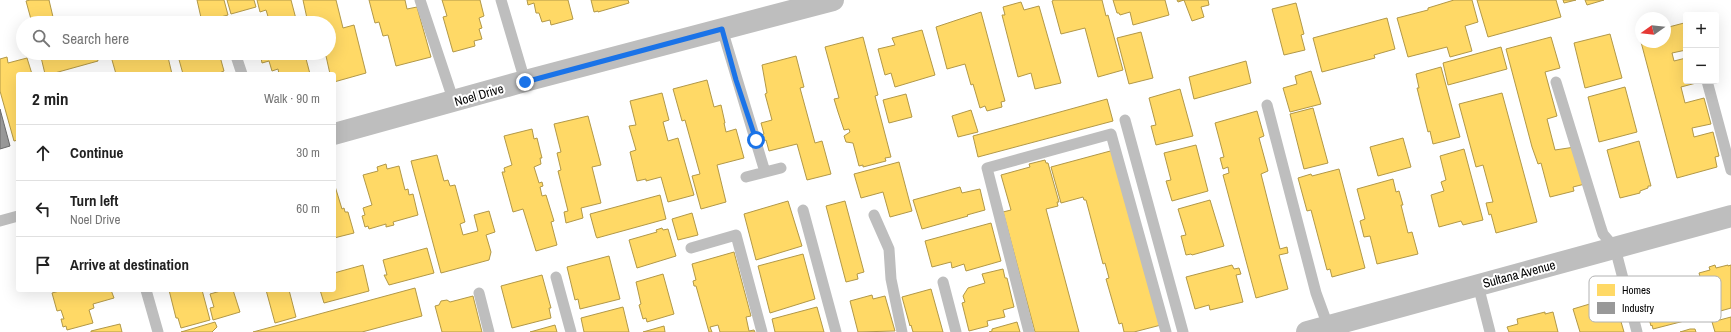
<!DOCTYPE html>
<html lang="en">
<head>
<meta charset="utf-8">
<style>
  :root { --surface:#fff; --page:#f6f6f6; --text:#222; --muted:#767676; --line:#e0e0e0 }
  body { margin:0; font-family:"Archivo Narrow",sans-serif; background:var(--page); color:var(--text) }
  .controls { position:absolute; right:12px; top:12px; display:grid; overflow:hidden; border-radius:4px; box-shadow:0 4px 16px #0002 }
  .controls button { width:36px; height:36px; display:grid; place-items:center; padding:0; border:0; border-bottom:1px solid var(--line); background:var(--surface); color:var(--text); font:20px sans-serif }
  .compass { position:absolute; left:1635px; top:12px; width:36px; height:36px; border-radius:50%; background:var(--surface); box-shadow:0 4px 16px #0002; rotate:255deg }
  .stop { position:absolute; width:12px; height:12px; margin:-9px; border:3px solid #1a73e8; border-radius:50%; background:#fff }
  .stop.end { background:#1a73e8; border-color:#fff; box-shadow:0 1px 4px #0008 }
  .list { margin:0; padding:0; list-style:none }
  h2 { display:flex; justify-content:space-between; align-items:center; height:52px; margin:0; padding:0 16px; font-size:17px }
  h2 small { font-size:13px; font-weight:400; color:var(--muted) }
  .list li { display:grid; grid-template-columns:26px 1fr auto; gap:12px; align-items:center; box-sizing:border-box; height:56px; padding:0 16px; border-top:1px solid var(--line) }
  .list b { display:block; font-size:15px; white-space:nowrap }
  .list p { margin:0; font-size:13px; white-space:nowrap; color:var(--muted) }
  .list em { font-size:13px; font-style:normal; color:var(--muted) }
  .icon { flex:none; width:22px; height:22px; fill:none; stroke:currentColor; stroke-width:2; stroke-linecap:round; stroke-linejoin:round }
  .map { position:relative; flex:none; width:1731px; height:332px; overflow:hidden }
  .search { position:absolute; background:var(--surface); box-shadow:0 4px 16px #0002; left:16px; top:16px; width:320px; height:44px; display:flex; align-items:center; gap:10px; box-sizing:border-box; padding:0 14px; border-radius:22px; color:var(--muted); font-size:15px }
  .panel { position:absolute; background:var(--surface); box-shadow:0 4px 16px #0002; left:16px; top:72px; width:320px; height:220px; border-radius:4px }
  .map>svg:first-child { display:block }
</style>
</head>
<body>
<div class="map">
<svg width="1731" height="332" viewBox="0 0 1731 332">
  <rect width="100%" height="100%" fill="#fff"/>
  <path fill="#ffd966" stroke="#b29847" d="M30 0H49L53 17 49 18 50 23H32L26 1Z
    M197 0H224L228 15 202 22Z
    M227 0H254L256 7 231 14Z
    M257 0H291L296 19 281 23H270L266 10 260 12Z
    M303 0H336L343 28 354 25 366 73 334 82V74H330L326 56 321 57 320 53H329V23H308Z
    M369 0H405L407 9 417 7 431 57 396 66 388 35 383 36 379 22 375 23Z
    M442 0H480L484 16 479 18 482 28 479 29 482 39 474 41 475 46 453 52 443 17 447 16Z
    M527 0H568L573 19 551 25 550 20 542 22 539 13H536L534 3 528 5Z
    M591 0H628L629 3 598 12V11L594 12Z
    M1054 0H1102L1106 16 1108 15 1123 70 1098 77 1085 28 1061 34 1052 1Z
    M1113 0H1165L1169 15 1133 25 1130 12 1120 15 1119 13H1117Z
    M1177 0H1208L1209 5 1201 7 1204 17 1192 21 1184 0 1178 2Z
    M1454 0H1472L1478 22 1465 26 1472 51 1450 57 1447 47 1408 57 1397 18 1428 10V8Z
    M1477 0H1556L1561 17 1488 37Z
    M1563 0H1576L1564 3Z
    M1585 0H1604L1587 5Z
    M1021 2 1024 10 1039 6 1061 83 1035 89 1031 73 1018 77 1002 15H1005L1003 7Z
    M1296 3 1304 34 1301 35 1305 50 1284 55 1272 9Z
    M981 12 1005 101 1001 102 1002 107 987 111 985 106 980 108 973 84 971 85 965 64 947 69 936 27Z
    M1387 18 1395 49 1374 55 1375 58 1322 72 1313 38Z
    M1684 23 1686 30V50L1672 53 1674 61 1686 58V81H1699L1700 82 1681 87 1685 103 1704 98 1711 124 1692 128 1694 137 1713 132 1719 156 1715 157 1717 167 1677 178 1641 42H1665V28Z
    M1641 24V41L1637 25Z
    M922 30 935 75 895 87 891 73 885 75 878 49 895 45 892 38Z
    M1141 32 1153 78 1129 84 1117 38Z
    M1610 34 1622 78 1585 88 1574 43Z
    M863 37 878 95 875 96 891 157 885 158 886 161 863 167V165L859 166 853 143 846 142 844 136 850 132 849 129 844 130 838 112 834 99 839 98 825 47Z
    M1551 37 1560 68 1545 72 1557 116 1547 119 1555 150 1575 147 1585 184 1573 187 1574 191 1550 197 1541 163 1538 164 1532 147 1506 49Z
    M1501 47 1507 69 1448 85 1443 63Z
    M40 53H96L98 61 51 74H45Z
    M110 53H167L172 74H116Z
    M189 53H219L224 71 217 74H183L178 56Z
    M260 53H301L302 56 305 55 310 74H279L278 69 272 71 269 61 262 63Z
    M796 56 804 87 800 88 815 143 822 141 831 174 807 180 797 144 769 151 766 140 764 141 762 135 764 134 761 123 772 120 765 94 767 93 762 65Z
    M7 57 8 63 27 58 32 74H18V140L14 141 0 91V59Z
    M1246 61 1251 83 1194 99 1189 77Z
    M1441 67 1460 137 1433 144 1430 131 1428 132 1417 88H1419L1416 74Z
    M1311 71 1321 104 1290 112 1283 88 1297 84 1295 76Z
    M707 80 714 107 721 105 725 123H724L726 132 736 129 744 158 717 165 726 202 701 209 692 176 700 174 685 120 682 121 673 89Z
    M1625 87 1637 132 1599 142 1588 97Z
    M1180 89 1193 136 1156 145 1151 126 1156 125 1149 98Z
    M662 93 669 120 663 122 668 141 678 138 694 195 668 202 661 177 646 181V179L637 181 630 152 636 150 629 126 636 125 630 101Z
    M1502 93 1537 222 1496 233 1491 214 1489 215 1486 203 1493 202 1483 165 1476 167 1459 104Z
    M906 94 912 117 889 123 883 100Z
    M1107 99 1113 121 978 157 973 136Z
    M1313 108 1328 163 1304 169 1290 114Z
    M971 110 978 132 958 137 952 116Z
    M1257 111 1264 136 1259 138 1268 171 1261 174 1280 249 1287 247 1288 253 1279 255 1288 289 1256 298 1223 175 1229 173 1228 167 1223 169 1220 158 1224 157 1215 123Z
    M588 116 601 165 592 167 601 203 581 208 583 218 566 223 564 212 568 211 558 171 561 170 557 153 561 152 554 124Z
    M532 129 534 139 537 138 542 158H540L541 164 534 167 539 183 542 182 543 186 540 187 542 196 546 195 554 221 551 222 557 245 536 251 523 209 513 212 502 172H505L504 168 512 165 504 136Z
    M1403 138 1411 167 1378 176 1370 147Z
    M1639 141 1651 186H1648V188L1640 191V193L1620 198 1607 150Z
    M1196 145 1208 191 1172 201 1166 181 1171 180 1164 153Z
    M1464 149 1483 220 1463 225 1461 221 1439 227 1431 195 1444 191 1441 182 1446 180 1440 156Z
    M1114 150 1161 325 1134 332H1124L1122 323 1119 324 1106 279 1109 278 1105 263 1103 264 1086 200H1084L1083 197 1061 203 1051 167Z
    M437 155 444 181 448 180 450 186 455 185 465 222 460 224 463 235 478 231 474 215 489 211 495 232 486 235 491 252 489 260 441 273 411 161Z
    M1045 160 1046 163H1048L1059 202H1057L1058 206 1046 209 1079 332H1035L1003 212 1011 210 1001 175 1030 167 1029 164Z
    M899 162 912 211 890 217 883 192 861 198 854 174Z
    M386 164 387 169 399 166 405 190 408 189 409 195 413 194 418 215 393 222 394 225 386 227V224L369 229 368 226 365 227 362 216 365 215 363 208 372 205 363 175 378 171 377 167Z
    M1339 169 1365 268 1332 277 1330 269 1327 270 1311 210 1307 211 1298 178 1311 174 1312 176Z
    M1393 179 1396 192 1399 191 1403 205H1401L1408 233 1412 232 1418 254 1377 264 1370 236 1364 237 1360 221 1365 219 1357 189Z
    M334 183 342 209 344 208 345 212H348L354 233 334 238Z
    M960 187 962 193 980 189 985 210 967 215 968 216 922 229 913 200Z
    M660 195 666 219 597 238 596 236 590 214Z
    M1210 200 1224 246 1192 255 1191 254 1186 255 1181 236 1186 235 1178 209Z
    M788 201 802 246 756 260 744 214Z
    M845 201 864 272 857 274 858 279 846 282 826 206Z
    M692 213 698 235 678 240 672 219Z
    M991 223 1001 261 966 271 964 264 952 268 951 262 932 267 925 241Z
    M662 228 663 230 668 229 676 256 637 268 629 240 657 232 656 230Z
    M427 248 434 273 389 285 384 275H387L383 260Z
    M734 252 751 316 746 317 749 331 754 330 755 332H720L718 325 710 327 712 332H709L696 286H694L693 281 696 280 692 264Z
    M803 254 815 299 770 313 758 266Z
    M609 256 620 299 580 309 578 299 575 300 567 267Z
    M363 265 369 291 324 303 320 290H334V273Z
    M1232 265 1234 269 1239 268 1241 274 1236 275 1243 302 1210 310 1209 305 1195 309 1186 277Z
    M1715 265 1716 268 1728 265V266L1731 265V308L1710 314 1699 273 1710 270 1709 267Z
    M1003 269 1005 278H1007L1014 307 1003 310 1005 317 987 321 988 326 969 331 962 303 965 302 963 296 968 288 985 283 982 274Z
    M663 274 674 314 647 322 646 318 643 319 639 305 641 304 636 282Z
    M542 275 551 308H549L551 318 512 328 501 286Z
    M1681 279 1692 319 1653 329 1652 325 1651 326 1641 290Z
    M415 288 422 316 362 332H253Z
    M931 289 943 332H913L911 325 910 326 902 297Z
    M63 290H111L114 298 93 304 94 308 89 310 93 323 67 330 66 326 63 327 61 319H64L61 310 57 311 52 293Z
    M169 290H202L210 320 181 328 178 318H176Z
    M224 290H233L240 312 213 320 210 308 214 307 210 294Z
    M266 290H289L296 317 275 323Z
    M872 295 873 299 885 296 895 331 858 332 850 301Z
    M473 296 482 332H442L435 306 439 305 441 301 447 300 450 302Z
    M1613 297 1614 301H1615L1624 332H1580L1573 309Z
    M623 307 629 332H584L581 318Z
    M817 307 824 332H775L772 319Z
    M1545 312V314L1553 312 1558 332H1509L1507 327 1518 324 1517 319Z
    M1731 317V332H1715L1712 322Z
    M215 322 217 327 212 332H181Z
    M1017 322 1020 332H989L992 331V329Z
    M120 324 122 332H91V331Z
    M555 325 557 332H530Z
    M664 326 665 332H643Z
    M1690 329H1695L1696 332H1680Z"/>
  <path fill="#999" stroke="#6b6b6b" d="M0 109 10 146 0 149Z"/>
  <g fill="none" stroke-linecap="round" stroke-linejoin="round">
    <path stroke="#bebebe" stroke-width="11" d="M420 0 454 102
      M501 0 525 81
      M722 29 765 172
      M235 53 242 74
      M1707 81 1731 170
      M1556 82 1601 228 1603 234 1615 248 1637 332
      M1267 105 1316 293 1328 326
      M1125 120 1183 332
      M746 177 781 168
      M803 210 836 332
      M874 215 889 249 891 279 902 332
      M0 221 18 216
      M691 248 736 235 762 332
      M556 277 571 332
      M943 282 956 332
      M1478 285 1490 332
      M146 290 158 332
      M479 293 489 332
      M1029 332 987 168 1111 134 1166 332"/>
    <path stroke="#bebebe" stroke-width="22" d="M334 134 525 81 833 0
      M1307 332 1731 216"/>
  </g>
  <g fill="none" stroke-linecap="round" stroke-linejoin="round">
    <path stroke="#1a73e8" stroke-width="5" d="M525 82 722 29 736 80 756 140"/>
  </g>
  <g text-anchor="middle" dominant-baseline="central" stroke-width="4" stroke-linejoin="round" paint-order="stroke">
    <g font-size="13" fill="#000" stroke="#fff">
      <text transform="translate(479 95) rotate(-16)">Noel Drive</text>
      <text transform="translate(1519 274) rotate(-15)">Sultana Avenue</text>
    </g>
  </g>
  <rect x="1589" y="276" width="132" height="46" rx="6" fill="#fff" stroke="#b2b2b2" stroke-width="1"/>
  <rect x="1597" y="284" width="18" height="12" fill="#ffd966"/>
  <rect x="1597" y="302" width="18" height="12" fill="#999"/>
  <g font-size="11" fill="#000">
    <text x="1622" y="294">Homes</text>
    <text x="1622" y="312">Industry</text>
  </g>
</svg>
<div class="controls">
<button>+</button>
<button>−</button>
</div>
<svg class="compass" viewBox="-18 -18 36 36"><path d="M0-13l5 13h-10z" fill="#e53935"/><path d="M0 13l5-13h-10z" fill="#767676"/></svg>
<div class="stop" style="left:756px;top:140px"></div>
<div class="stop end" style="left:525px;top:82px"></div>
<div class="search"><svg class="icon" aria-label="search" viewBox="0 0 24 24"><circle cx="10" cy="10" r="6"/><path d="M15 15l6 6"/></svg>Search here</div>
<section class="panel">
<h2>2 min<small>Walk · 90 m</small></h2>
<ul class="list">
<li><svg class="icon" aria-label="ahead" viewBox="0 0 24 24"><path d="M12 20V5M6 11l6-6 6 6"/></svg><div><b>Continue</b></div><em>30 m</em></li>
<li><svg class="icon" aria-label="left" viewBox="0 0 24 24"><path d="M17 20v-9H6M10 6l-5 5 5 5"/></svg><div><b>Turn left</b><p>Noel Drive</p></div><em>60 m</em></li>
<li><svg class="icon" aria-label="arrive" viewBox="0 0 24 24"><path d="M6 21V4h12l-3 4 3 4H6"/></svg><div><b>Arrive at destination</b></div></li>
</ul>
</section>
</div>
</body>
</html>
